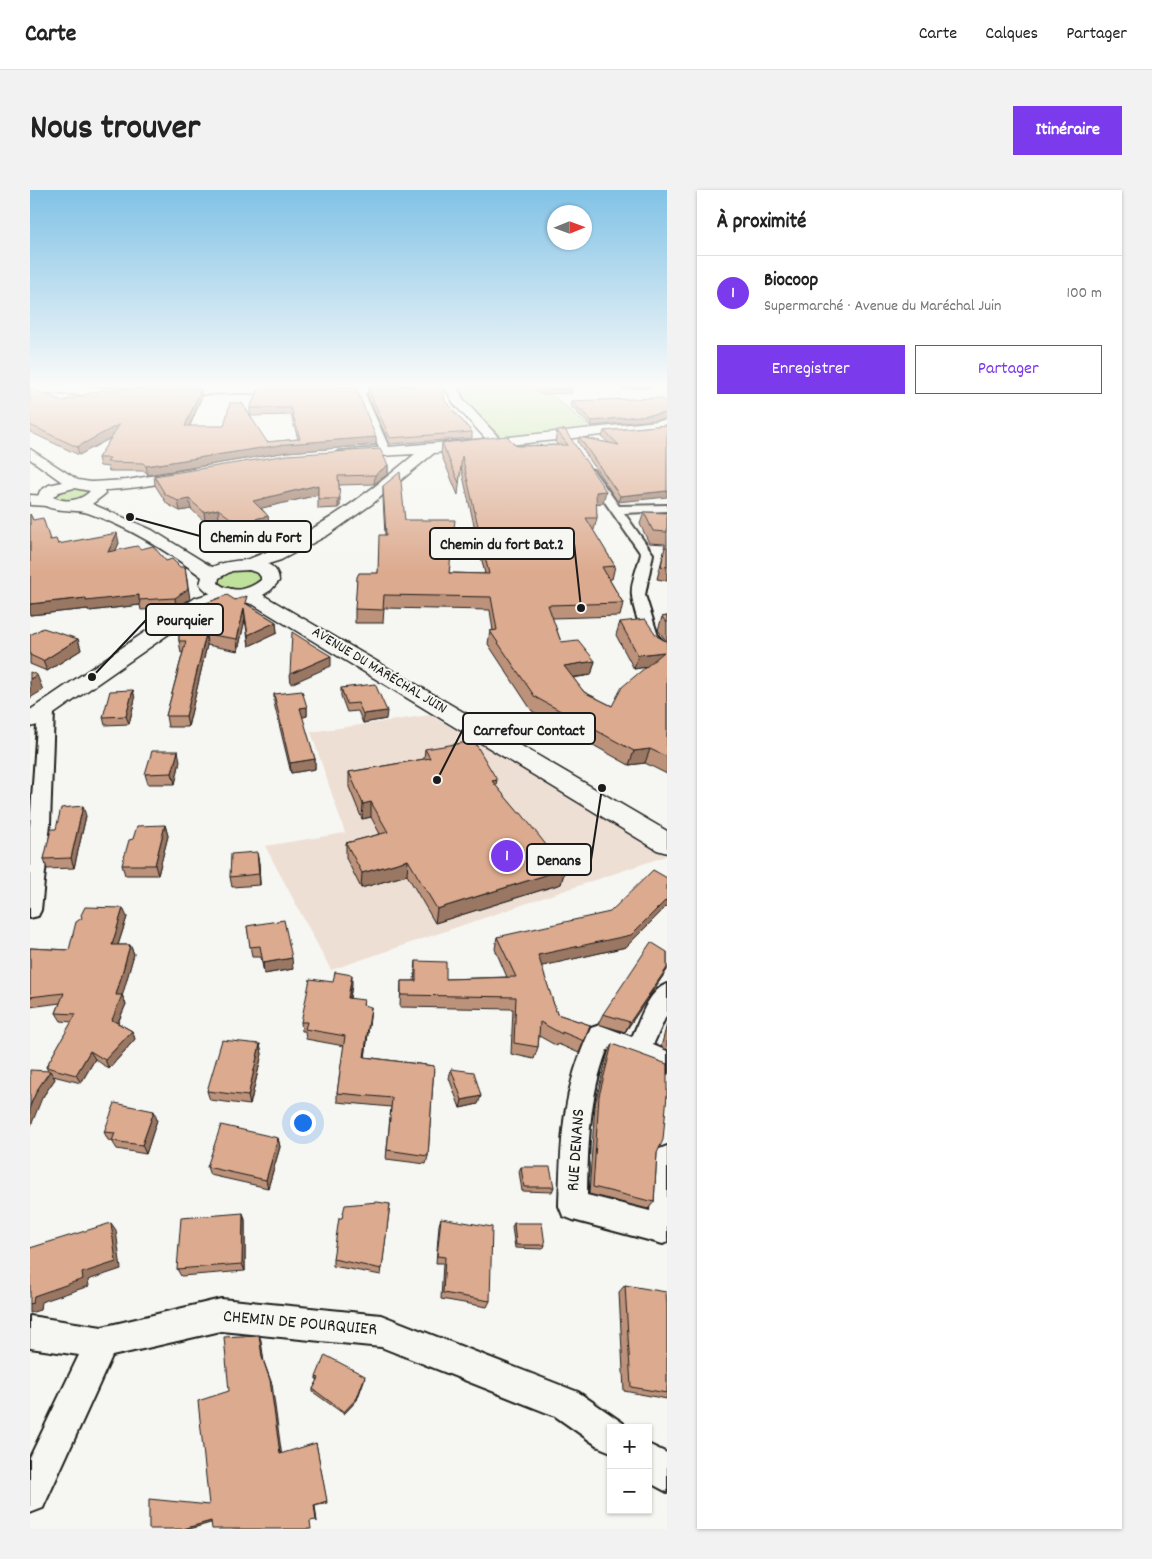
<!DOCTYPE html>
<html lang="fr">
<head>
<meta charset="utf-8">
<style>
  :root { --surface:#fff; --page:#f2f2f2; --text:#222; --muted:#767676; --line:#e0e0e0; --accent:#7c3aed }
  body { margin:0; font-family:Dekko,sans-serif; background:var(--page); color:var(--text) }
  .controls { position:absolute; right:15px; bottom:15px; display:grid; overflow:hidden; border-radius:0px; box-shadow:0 1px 4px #0004 }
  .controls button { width:45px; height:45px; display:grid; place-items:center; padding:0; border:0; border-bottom:1px solid var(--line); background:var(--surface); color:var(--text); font:25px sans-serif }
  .compass { position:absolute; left:517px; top:15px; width:45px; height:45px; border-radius:50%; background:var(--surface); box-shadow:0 1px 4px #0004; rotate:89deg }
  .you { position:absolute; left:272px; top:932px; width:18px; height:18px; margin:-12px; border:4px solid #fff; border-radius:50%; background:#1a73e8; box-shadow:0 0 0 8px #1a73e833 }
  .badge { display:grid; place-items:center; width:32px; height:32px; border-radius:50%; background:var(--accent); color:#fff; font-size:16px; font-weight:700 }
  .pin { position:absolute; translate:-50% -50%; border:2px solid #fff; box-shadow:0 1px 5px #0006 }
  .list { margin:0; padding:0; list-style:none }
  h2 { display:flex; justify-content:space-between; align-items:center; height:65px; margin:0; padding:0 20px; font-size:21px }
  h2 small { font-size:16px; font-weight:400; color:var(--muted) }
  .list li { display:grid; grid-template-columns:32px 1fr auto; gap:15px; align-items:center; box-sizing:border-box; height:75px; padding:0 20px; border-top:1px solid var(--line) }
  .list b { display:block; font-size:19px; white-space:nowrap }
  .list p { margin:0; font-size:16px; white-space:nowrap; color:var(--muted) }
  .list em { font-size:16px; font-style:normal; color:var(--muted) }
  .actions { display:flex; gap:10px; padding:15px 20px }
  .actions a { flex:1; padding:11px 0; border:1px solid var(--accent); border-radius:0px; text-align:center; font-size:18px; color:var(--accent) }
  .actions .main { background:var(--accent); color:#fff }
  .map { position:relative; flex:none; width:637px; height:1339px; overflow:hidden; border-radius:0px }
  header { display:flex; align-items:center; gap:30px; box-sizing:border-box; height:70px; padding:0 25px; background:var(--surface); border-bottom:1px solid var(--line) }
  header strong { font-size:24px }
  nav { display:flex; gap:28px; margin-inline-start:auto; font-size:18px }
  .intro { display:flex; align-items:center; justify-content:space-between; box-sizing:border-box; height:120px; padding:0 30px }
  h1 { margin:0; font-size:35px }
  .button { padding:12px 22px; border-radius:0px; background:var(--accent); color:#fff; font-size:18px; font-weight:700 }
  main { display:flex; gap:30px; padding:0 30px }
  aside { flex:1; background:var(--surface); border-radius:0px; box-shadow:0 1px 4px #0004 }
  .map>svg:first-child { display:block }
</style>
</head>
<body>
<header>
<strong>Carte</strong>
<nav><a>Carte</a><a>Calques</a><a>Partager</a></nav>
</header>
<div class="intro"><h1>Nous trouver</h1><a class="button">Itinéraire</a></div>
<main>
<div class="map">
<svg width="637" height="1339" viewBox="0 0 637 1339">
  <rect width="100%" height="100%" fill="#f6f6f2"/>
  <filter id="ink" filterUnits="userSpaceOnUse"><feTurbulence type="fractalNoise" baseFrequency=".02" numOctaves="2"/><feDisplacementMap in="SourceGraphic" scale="10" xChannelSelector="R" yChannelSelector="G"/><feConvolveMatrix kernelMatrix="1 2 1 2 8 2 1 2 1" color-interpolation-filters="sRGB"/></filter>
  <g filter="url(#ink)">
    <path fill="#eedfd4" d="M400 525 534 603 636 666 301 780 235 656 315 643 281 542Z"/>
    <path fill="#bfe19b" stroke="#6e7e5c" d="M510 195 562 239 473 249 436 212 429 196Z
      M30 296 68 300 38 315 15 304Z
      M225 376 236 395 191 402 181 385Z"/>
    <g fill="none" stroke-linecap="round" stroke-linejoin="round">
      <defs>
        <path id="street" d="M323 195H331L361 262 360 264 351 262Z
          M559 279 563 280 589 316 637 315V321L594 323 623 364 615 405 628 446 637 455V467C617 462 604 425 602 406 600 394 608 376 611 364L554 282Z
          M16 516 24 521 20 634 11 720 8 726 0 728V637L8 521Z
          M637 794V824L623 855 637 861V883L577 860C559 907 558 955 557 1005L620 1021 623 970 627 960 637 956V1052L633 1054 543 1030 533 1026 529 1016C531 949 532 900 561 838L570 835 602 847C610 830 618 801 637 794Z
          M191 1109 351 1125 548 1202 593 1233 595 1238H581V1262L569 1257 525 1226 351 1157 191 1141 82 1166 13 1318 0 1323V1267L49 1165 0 1158V1126L72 1137Z
          M618 1254 637 1263V1302L618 1292Z"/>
        <path id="secondary" d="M0 195 110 199 209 195 316 197 395 195 390 198 316 205 209 203 110 207 0 203Z
          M414 195H426L433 209 469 248 637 230V238L404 263 342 314 298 345 251 370 219 380 213 379 210 375 213 371C279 348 332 308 385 264L313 268 306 264 308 261 456 249 424 214Z
          M162 279 169 283 167 286C151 290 63 308 55 296L62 292 97 290Z
          M0 305 17 306 25 311 17 316 0 315Z
          M198 398 205 400 207 404 205 408 179 416 8 535 0 537V520L165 408Z"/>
        <path id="primary" d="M0 259 48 290 67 293 73 297 75 304 62 314 122 340 182 377C198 369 249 363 249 391L241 400 233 405 637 641V663L627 660 224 415C206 407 183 413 170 394L172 387C137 361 99 337 58 323 43 318 17 324 7 309L10 301 19 295 32 292 0 269ZM44 298 60 301C51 311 35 313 23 307L29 302ZM219 380 228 383 231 387V390C219 400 201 404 188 393L189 388 202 381Z"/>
      </defs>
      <use href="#street" stroke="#1c1c1c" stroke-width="4"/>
      <use href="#secondary" stroke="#1c1c1c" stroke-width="3"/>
      <use href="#primary" stroke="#1c1c1c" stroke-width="3"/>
      <use href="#street" fill="#f6f6f2" fill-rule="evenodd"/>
      <use href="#secondary" fill="#f6f6f2" fill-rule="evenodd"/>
      <use href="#primary" fill="#f6f6f2" fill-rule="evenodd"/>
    </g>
    <path fill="#bd927a" stroke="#1c1c1c" d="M500 196H539L542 199V203L510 204Z
      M589 196H621L620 198 592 199Z
      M0 198 32 211 172 206 160 236 237 252 268 249 261 225 220 226V218L229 198 346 247V255L257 262 118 285 115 281H79L78 277 70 276 68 268 81 248 49 265 0 242Z
      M338 199 415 211 442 242V248L360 254 337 205Z
      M541 211 637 213V229L561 236 540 216Z
      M637 235 588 312 548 252 549 247 579 253 572 247 574 241Z
      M535 240 573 313 566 314 567 328 564 340H563L585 376 582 389H579L593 413 590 426 522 428 531 452 565 471 561 485 543 488 554 502 582 516 616 477 604 479 586 445 590 432 627 446 637 452 628 440 632 427 637 426V584L615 573 599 575 502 521 458 454 460 441H463L460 420 354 418 353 433H325V419L348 383 355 345 353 308V296L375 330 419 383 455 384 431 277 428 305 411 264 412 253 486 256 528 255 525 252 527 241Z
      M358 275V284L344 294 309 295 310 316 308 318 288 319V305L231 318 238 326 239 336 208 343 189 328 175 332 161 319 150 321 137 314 125 295 124 286Z
      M614 322 637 323V391L627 389 635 358H634L635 354 619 353 610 334Z
      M0 324 3 330 20 350 28 354 89 353 85 361 160 409 146 418 111 420 110 415 59 421 58 419 0 425Z
      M205 410 217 414 246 432 247 443 219 456 215 429 208 461 177 455 158 537H138L136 526 153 462 151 463 149 451V441H147L145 430Z
      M0 445 48 449 51 460 17 481 0 474Z
      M311 498 356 529 333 533 328 521 317 522 311 506Z
      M103 500 105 509 99 534 75 535 73 527Z
      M244 504 277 517V526L272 527 285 569V579L261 583 244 513Z
      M395 559 466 596 535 679 531 694 405 733 377 685 331 698 316 668V653L350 644 341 627 332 629 319 597V582L394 569Z
      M150 571 145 594H118L115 584Z
      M56 626 44 678 17 679 14 669 26 639Z
      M135 635 138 646 128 685H95L92 675Z
      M229 673 230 695 202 697 200 687Z
      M97 727 88 755H100L104 764 92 805 96 814 88 833 102 841 105 849 79 879 65 869 51 893 23 886 25 889 12 908 18 881 16 877 42 832 31 831 26 823 30 813 0 817V758L39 760Z
      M217 736 263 779 234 784 231 767H222Z
      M467 747 596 757 511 776 527 824 560 835 549 863 528 854 527 856 509 846 508 857 504 869 481 864 483 819 370 817 371 791H384L386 771 416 789 477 787 465 759Z
      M637 762V780L595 842 568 834 573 824Z
      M303 792 322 795 320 808 334 815 340 827 335 867 404 876 398 966 396 974 356 969 361 917 307 912V903L314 856 276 849 275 841H272L271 832Z
      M637 834V860L631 857Z
      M230 854 232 864 220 915 180 910 177 901Z
      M582 854 627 963 624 1012 618 1019 559 1004 565 914 578 862Z
      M421 879 448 914 430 918 419 888Z
      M127 930 116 964 87 959 82 951 78 950 74 942Z
      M248 948 250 957 238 998 180 985 177 977Z
      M491 977 524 997 522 1002 492 1001 489 981Z
      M360 1014 351 1085 303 1076V1069L312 1028Z
      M213 1023 215 1030V1081L151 1086 147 1079Z
      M411 1028 460 1111 457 1117 411 1109 413 1073H406L409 1035Z
      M484 1033 515 1055 513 1059 485 1058 482 1037Z
      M595 1095 637 1117V1209L594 1201 589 1102Z
      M286 1187 335 1188 327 1210 314 1224 283 1202V1199L288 1190 286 1189Z"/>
    <path fill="#9a7763" stroke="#1c1c1c" d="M171 199 172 206 156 244 155 236Z
      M637 223V229L561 236 562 231Z
      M90 234 92 242 49 265 47 257Z
      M346 247V255L257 262 118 285 116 276 256 254Z
      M358 275V284L344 294 345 285Z
      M288 295V305L224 320 223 311Z
      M576 301 573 313 563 314 566 302Z
      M637 301V307L588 312 590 306Z
      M310 307V316L308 318V309Z
      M159 309 161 319 150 321 148 311Z
      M188 319 189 328 175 332 174 322Z
      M238 326 239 336 208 343 207 333Z
      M87 343 89 353 81 372 78 362Z
      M155 377 160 409 146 418 145 408Z
      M109 405 110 415 59 421 58 419 0 425V414L56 408Z
      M214 418 215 429 208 461 207 449Z
      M246 432 247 443 219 456 218 445Z
      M176 444 177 455 158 537 156 526Z
      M48 449 51 460 17 481 13 471Z
      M634 462 630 475 604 479 608 465Z
      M301 466V476L261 494 260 484Z
      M565 471 561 485 530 489 534 476Z
      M7 485 13 500 0 508V489Z
      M103 500 105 509 99 534 96 526Z
      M277 517V526L270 528V518Z
      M357 521 356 529 333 533V524Z
      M620 559 615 573 599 575 604 561Z
      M148 561 150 571 145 594 142 583Z
      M285 569V579L261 583 260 573Z
      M467 590 464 605 462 591Z
      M341 612V627L332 629 333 614Z
      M53 616 56 626 44 678 41 668Z
      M135 635 138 646 128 685 125 675Z
      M227 662 229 673 230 695Z
      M378 670 377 685 331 698 332 683Z
      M535 679 531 694 405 733 407 719Z
      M637 709V716L596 757 504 778 508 765Z
      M93 718 97 727 85 764 82 755Z
      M100 755 104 764 92 807V805L96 814 85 839 82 830 86 805Z
      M262 768 263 779 234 784 233 773Z
      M637 778V780L595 842 600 832Z
      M322 785V795L318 818V808Z
      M341 817 340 827 334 877V867Z
      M102 841 105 849 79 879 75 870Z
      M230 854 232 864 220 915 218 906Z
      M60 861 65 869 51 893 46 885Z
      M20 881 25 889 12 908 0 938V916L7 900Z
      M451 906 448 914 430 918 432 910Z
      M124 921 127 930 116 964 112 955Z
      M248 948 250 957 238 998 236 990Z
      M213 1023 215 1030V1081L212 1074Z
      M81 1033 86 1040 91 1079 58 1090 59 1096 11 1112 10 1120 0 1123V1114L4 1106 52 1083Z
      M229 1145 231 1150 234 1172 242 1194 252 1267 250 1264 232 1167Z
      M335 1186 327 1210 314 1224V1222Z
      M286 1253 297 1313 285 1316 287 1332 284 1315Z
      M181 1331 184 1332 160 1339H153Z"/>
    <path fill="#dcaa8e" stroke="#1c1c1c" d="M379 196H412L415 211 442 242 360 248 338 199Z
      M506 196H539L542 199 511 200Z
      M0 198 32 211 72 200 171 199 155 236H194L200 213H212L237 252 270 249 261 218H220L229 198H326L346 247 256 254 116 276 113 273 77 272 80 268H68L90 234 47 257 0 235Z
      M630 208 637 213V223L562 231 541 211Z
      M637 235V301L590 306 549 247 589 255 574 241Z
      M535 240 576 301 566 302 567 328H556L585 376 572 377 593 413 518 415 531 452 548 450 565 471 534 476 554 502 582 516 592 497 634 462 608 465 590 432 615 429 627 446 637 452V567L620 559 604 561 505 507 460 441 467 440 461 407 354 405 353 420 325 419 327 387 329 383H348L349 345H356L353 296 370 282 375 330H425L419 383 459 384 432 266 429 293 412 253 477 246 486 256 538 255 527 241Z
      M350 259 358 275 345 285 308 286 310 307 308 309H288V295L223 311 238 326 207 333 188 319 174 322 159 309 148 311 135 304 124 286 257 265Z
      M614 322 637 323V342L623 341Z
      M0 324 3 330 13 328 20 350 26 349 28 354 87 343 78 362 107 356 111 359 123 356 136 371 142 369 150 377H155L158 399 145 408 109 410V405L56 411V408L0 414Z
      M635 357H637V377L631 376Z
      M197 405 205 410 217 406 215 413 246 432 218 445 214 418 207 449 176 444 156 526H136L156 451H149V430H145L161 419Z
      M637 426V433L632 427Z
      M13 438 48 449 13 471 0 465V445Z
      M262 442 281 454 301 466 260 484Z
      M0 482 7 485 0 489Z
      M345 494 357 521 333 524 328 513 317 514 311 498Z
      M103 500 96 526 73 527 80 501Z
      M272 501 277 517 270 518 285 569 260 573 244 504Z
      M444 551 467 590 462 591 489 623H491L535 679 407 719 378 670 332 683 316 653 358 642 341 612 333 614 319 582 400 568 395 559Z
      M122 561H148L142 583 115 584Z
      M53 616 41 668 14 669 21 639H26L31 618Z
      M135 635 125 675H92L99 650 103 649 107 636Z
      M227 662 229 684 200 687 201 664Z
      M623 680 637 688V709L601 745 508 765 527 824 560 835 554 851 532 842V844L510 832 508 857 484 853 486 807 371 805V791H386V771L416 772V789L486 787 467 747 580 722Z
      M55 717 93 718 82 755H100L86 805H92L82 830 102 841 75 870 60 861 46 885 16 877 46 824 26 823 34 803 0 807V758L39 760 46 732 52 728 51 725Z
      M254 730 262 768 233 773 230 756 220 757 217 736Z
      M621 752 637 762V778L600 832 573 824Z
      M305 782 322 785 318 808 334 810 333 815 341 817 334 867 404 876 398 966 357 960 362 908 307 903 315 846 275 839 277 832H271L280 789 303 792Z
      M192 850 230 854 218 906 177 901Z
      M582 854 637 874V905L633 950 627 963 624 1012 563 997 569 906Z
      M421 879 444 882 451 906 432 910Z
      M0 880 20 881 7 900 0 916Z
      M85 913 124 921 112 955 82 951 85 943 74 942Z
      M191 935 248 948 236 990 177 977Z
      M491 977H520L524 997H494Z
      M347 1012 360 1014 352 1079 303 1069 309 1028H312L315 1015Z
      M213 1023 212 1074 147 1079 151 1028Z
      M411 1028 462 1037 460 1111 413 1103 415 1067 407 1066Z
      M81 1033 86 1072 52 1083 53 1089 4 1106 3 1113 0 1114V1058Z
      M484 1033H512L515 1055H486Z
      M595 1095 636 1102 637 1117V1203L601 1197Z
      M229 1145 232 1167 240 1190 250 1264 286 1253 297 1311 284 1315 286 1330 280 1331 281 1339H182L181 1331 153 1339H119V1309L179 1315 168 1211 199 1201 194 1147Z
      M295 1165 335 1186 327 1208 314 1222 283 1199 289 1188 286 1187Z"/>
  </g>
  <linearGradient id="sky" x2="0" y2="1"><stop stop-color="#81c2e6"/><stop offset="0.51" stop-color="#fbfbf9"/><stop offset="1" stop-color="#fbfbf9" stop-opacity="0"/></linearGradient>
  <rect width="637" height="383" fill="url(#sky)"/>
  <g text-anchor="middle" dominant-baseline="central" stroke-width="4" stroke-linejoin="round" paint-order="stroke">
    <g font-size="15" fill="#1c1c1c" stroke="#f6f6f2">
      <text transform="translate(349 481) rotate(31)">AVENUE DU MARÉCHAL JUIN</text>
    </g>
    <g font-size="18" fill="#1c1c1c" stroke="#f6f6f2">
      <text transform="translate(547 960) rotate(-86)">RUE DENANS</text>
      <text transform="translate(270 1134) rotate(5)">CHEMIN DE POURQUIER</text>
    </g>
  </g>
  <path fill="none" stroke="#1c1c1c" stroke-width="2" d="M100 327L170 346M551 418L544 353M62 487L116 430M407 590L433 539M572 598L561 670"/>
  <g fill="#1c1c1c" stroke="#f6f6f2" stroke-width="2">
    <circle cx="100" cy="327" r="5"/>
    <circle cx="551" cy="418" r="5"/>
    <circle cx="62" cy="487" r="5"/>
    <circle cx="407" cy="590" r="5"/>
    <circle cx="572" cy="598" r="5"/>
  </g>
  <g fill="#f6f6f2" stroke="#1c1c1c" stroke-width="2">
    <rect x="170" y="331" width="111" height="31" rx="5"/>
    <rect x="400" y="338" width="144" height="31" rx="5"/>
    <rect x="116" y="414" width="77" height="31" rx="5"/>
    <rect x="433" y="523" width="132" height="31" rx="5"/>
    <rect x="497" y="654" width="64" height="31" rx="5"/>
  </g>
  <g font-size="16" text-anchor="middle" font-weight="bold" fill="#1c1c1c">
    <text x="226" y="352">Chemin du Fort</text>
    <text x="472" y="359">Chemin du fort Bat.2</text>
    <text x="155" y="435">Pourquier</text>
    <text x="499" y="545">Carrefour Contact</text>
    <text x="529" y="675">Denans</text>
  </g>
</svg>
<div class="controls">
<button>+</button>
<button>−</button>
</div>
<svg class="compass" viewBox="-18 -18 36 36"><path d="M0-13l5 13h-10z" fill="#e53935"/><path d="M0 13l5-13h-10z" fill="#767676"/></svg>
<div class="you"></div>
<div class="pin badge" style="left:477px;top:666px">1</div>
</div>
<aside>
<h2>À proximité<small></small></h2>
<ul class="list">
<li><span class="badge">1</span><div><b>Biocoop</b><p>Supermarché · Avenue du Maréchal Juin</p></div><em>100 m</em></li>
</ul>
<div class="actions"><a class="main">Enregistrer</a><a>Partager</a></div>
</aside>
</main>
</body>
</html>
